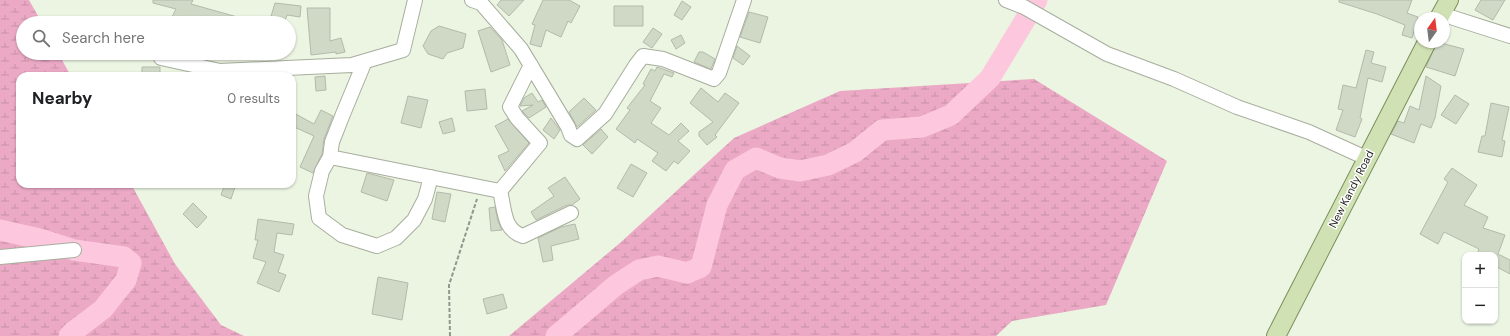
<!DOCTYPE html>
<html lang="en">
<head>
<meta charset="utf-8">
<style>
  :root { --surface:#fff; --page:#f2f2f2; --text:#202124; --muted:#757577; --line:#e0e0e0 }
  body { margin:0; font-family:"DM Sans",sans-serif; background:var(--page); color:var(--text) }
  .controls { position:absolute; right:12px; bottom:12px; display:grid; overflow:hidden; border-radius:8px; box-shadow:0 1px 3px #0004 }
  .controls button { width:36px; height:36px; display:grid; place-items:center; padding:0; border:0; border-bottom:1px solid var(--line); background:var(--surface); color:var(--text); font:20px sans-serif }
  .compass { position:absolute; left:1414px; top:12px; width:36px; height:36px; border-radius:50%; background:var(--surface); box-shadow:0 1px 3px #0004; rotate:14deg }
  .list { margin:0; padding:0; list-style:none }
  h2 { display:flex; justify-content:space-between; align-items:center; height:52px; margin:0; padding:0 16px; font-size:17px }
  h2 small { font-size:13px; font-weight:400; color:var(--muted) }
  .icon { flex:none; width:22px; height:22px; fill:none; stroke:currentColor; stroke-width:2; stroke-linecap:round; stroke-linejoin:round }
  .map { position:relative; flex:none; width:1510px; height:336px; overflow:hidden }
  .search { position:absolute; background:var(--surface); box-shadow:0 1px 3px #0004; left:16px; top:16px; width:280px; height:44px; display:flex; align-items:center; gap:10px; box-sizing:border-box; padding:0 14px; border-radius:22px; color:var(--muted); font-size:15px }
  .panel { position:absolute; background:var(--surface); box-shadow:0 1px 3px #0004; left:16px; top:72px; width:280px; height:116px; border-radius:12px }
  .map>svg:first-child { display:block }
</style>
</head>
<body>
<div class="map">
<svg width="1510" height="336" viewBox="0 0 1510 336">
  <defs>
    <pattern id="wetland-marsh" width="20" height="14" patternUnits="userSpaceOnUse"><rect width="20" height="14" fill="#eba9c5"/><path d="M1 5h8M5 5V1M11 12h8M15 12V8" fill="none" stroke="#c991a8"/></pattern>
  </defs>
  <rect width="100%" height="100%" fill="#ecf4e2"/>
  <path fill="url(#wetland-marsh)" d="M0 0H29L42 23H23V53H58L71 76H20V184H131L175 264 221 325 244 336H0Z
    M1034 79 1167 161 1106 305 1012 321 996 336H509L620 243 734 138 840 91Z"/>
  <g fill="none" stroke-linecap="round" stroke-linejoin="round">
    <path stroke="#fdc8de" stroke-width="21" d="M0 230 40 239 74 250 124 257 131 263 126 280 103 309 74 331 69 336
      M556 336 616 285 639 270 658 266 687 273 701 267 717 205 735 170 756 158 780 168 800 171 828 165 855 152 882 130 922 127 951 115 990 78 1037 0"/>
  </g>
  <path fill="#d0d8c6" stroke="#b3baa9" d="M153 0H193L191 4 248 20V23H169L176 9 153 3Z
    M501 0H524L509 16 497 5Z
    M543 0H569L580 6 571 23 568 21 561 37 546 30 541 47 530 44 535 25 532 24Z
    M1339 0H1412L1407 13 1418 17 1412 38 1402 35 1405 25 1377 14 1339 2Z
    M1481 0H1505L1493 20 1475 10Z
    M682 1 691 7 682 20 674 15Z
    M275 3 301 6 300 17 287 15 284 23H269Z
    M614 6H643V26H614Z
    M307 8H330V41L341 38 345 52 336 54V52L311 55Z
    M749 12 768 17 760 43 740 37Z
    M439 26 466 34 463 48 447 53 443 59 428 54 423 46 431 31Z
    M490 27 502 40 510 65 491 72 478 31Z
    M653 28 662 34 652 48 643 42Z
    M681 35 685 43 676 49 671 40Z
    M1437 42 1464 49 1455 76 1426 67Z
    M737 46 750 56 743 65 733 58Z
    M1366 50 1374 52 1371 63 1386 67 1382 82 1368 78 1360 118 1362 119 1355 137 1336 130 1343 110 1338 109 1343 85 1356 88Z
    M699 52H703L715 59 711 69 694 62Z
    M142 67H160V76H142Z
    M657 67 674 73 672 77 664 74 650 101 661 108 651 123 669 135 681 123 689 131 678 141 690 151 678 164 674 161 666 171 652 161 658 153 637 139 635 143 616 129 630 110 627 108 645 85 643 84 651 69 655 71Z
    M325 76 326 90 316 91 315 77Z
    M1426 76 1441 86 1435 118 1431 128 1421 124 1414 143 1391 134 1398 121 1404 123 1410 106 1419 110Z
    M701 88 718 102 725 93 739 103 715 135 717 137 707 145 699 136V132L713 122 690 103Z
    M485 89 487 109 467 111 465 91Z
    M532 93 538 102 542 100 546 107 529 118 522 111 533 105 520 106 524 98Z
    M1455 95 1469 104 1456 124 1441 115Z
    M408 96 428 100 421 128 401 123Z
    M584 98 596 110 577 127 569 112Z
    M1491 103 1509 107 1502 140 1505 141 1502 157 1478 152 1482 136H1485Z
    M321 110 333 116 324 139 322 154 313 173 300 167 314 136 292 126V112L314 124Z
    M452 118 455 131 443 134 439 122Z
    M551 118 560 130 554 139 543 130Z
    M508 119 529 143 505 171 498 156 509 151 495 126Z
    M601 129 608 137 592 154 583 145Z
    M631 164 647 173 633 197 617 188Z
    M1452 168 1477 185 1464 205 1488 217 1483 228 1505 235 1498 254 1510 260V274L1495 266V255H1477L1479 249 1444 232 1438 244 1420 234 1448 182 1444 179Z
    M367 173 394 180 387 201 361 192Z
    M565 177 580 199 572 205H567L536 220 531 212 554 196 548 188Z
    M225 184H236L231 199 221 195Z
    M437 192 451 194 445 222 432 219Z
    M193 203 207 217 197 228 183 214Z
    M495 207 498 221 502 230 491 231 489 208Z
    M258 219 294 224 292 235 277 233 274 252 284 255 278 272 286 275 279 292 257 283 266 262 253 258 258 240H255Z
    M575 224 579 239 551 246 553 260 543 262 538 238 561 227Z
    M378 277 408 283 402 320 372 314Z
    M503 294 507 308 487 314 483 299Z"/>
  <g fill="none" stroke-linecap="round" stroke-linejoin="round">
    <defs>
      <path id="minor" d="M472 0 481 3 521 49 568 127 571 135 577 139 605 114 636 65 643 56 663 59 714 79 719 73 744 0
        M1006 0 1024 7 1107 54 1174 79 1237 107 1309 132 1366 158
        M1441 14 1510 36
        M161 58 220 71 352 65 403 50 415 0
        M365 61 343 114 332 142 330 157 322 171 316 196 319 218 342 235 377 246 396 238 414 220 425 199 431 177
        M330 157 500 191
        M500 191 540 143 517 118 510 107 531 65
        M500 191C505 210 503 230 523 236L571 213
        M0 257 74 250"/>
      <path id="major" d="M1439 18 1449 0
        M1276 336 1427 42"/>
    </defs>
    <use href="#minor" stroke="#a7ae9d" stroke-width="16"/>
    <use href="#major" stroke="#7b8f5c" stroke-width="20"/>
    <path stroke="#909689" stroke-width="2" stroke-dasharray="4 2" stroke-linecap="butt" d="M450 336 449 285 477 199"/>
    <use href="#minor" stroke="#fff" stroke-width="14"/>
    <use href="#major" stroke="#d0e1b3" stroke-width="18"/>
  </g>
  <g text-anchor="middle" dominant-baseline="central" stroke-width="3" stroke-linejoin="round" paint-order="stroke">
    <g font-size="11" fill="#191c16" stroke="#fff">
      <text transform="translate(1351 189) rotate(-63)">New Kandy Road</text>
    </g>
  </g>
</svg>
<div class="controls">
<button>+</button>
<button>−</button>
</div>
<svg class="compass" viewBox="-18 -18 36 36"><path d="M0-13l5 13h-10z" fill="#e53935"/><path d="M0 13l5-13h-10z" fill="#757577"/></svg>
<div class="search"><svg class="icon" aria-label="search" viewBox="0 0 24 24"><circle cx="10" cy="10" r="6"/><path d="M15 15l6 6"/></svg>Search here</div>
<section class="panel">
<h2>Nearby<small>0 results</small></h2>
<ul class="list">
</ul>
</section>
</div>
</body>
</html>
